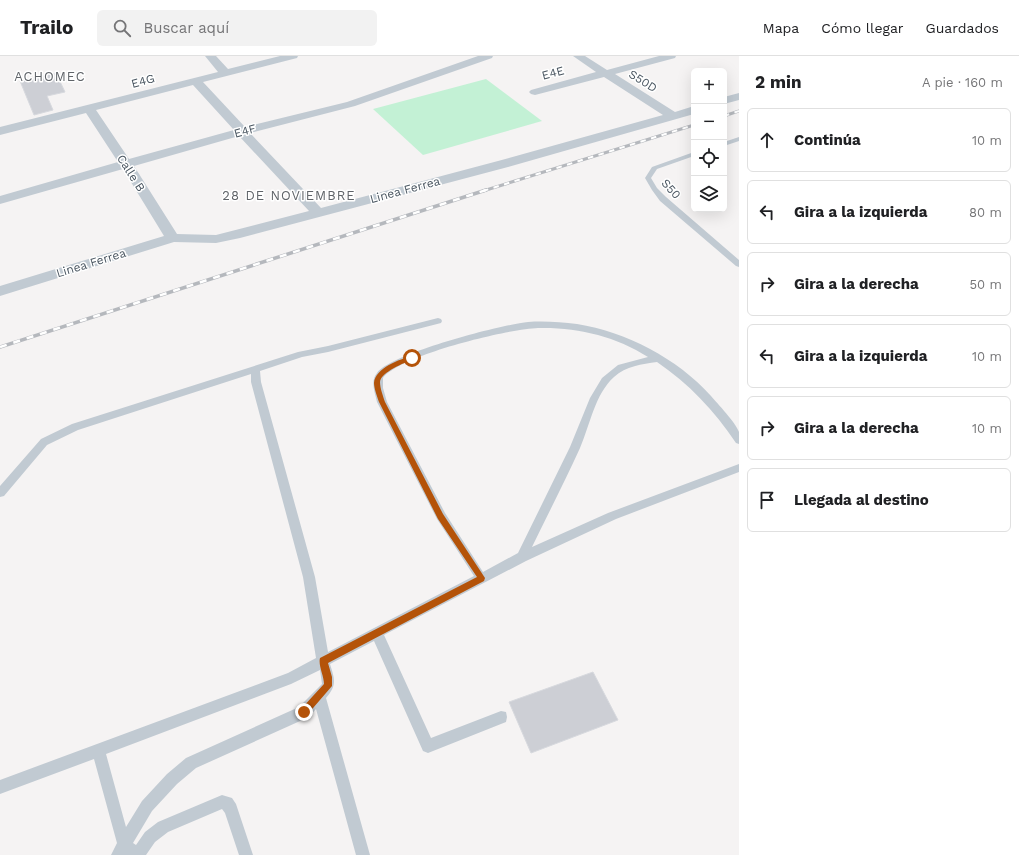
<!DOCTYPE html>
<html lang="es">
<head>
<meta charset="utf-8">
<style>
  :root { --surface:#fff; --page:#f2f2f2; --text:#202124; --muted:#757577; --line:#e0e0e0 }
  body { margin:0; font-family:"Work Sans",sans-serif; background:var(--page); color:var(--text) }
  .controls { position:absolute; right:12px; top:12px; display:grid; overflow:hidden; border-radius:6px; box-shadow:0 4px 16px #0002 }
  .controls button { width:36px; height:36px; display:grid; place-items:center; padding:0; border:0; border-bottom:1px solid var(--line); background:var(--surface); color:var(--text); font:20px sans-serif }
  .stop { position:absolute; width:12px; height:12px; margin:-9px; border:3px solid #b45309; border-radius:50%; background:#fff }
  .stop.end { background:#b45309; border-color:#fff; box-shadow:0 1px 4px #0008 }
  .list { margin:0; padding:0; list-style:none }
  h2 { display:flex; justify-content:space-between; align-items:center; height:52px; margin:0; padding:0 16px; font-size:17px }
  h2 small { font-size:13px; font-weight:400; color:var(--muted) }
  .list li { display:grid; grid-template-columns:26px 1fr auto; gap:12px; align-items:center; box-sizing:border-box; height:64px; margin:0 8px 8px; padding:0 8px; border:1px solid var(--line); border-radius:6px }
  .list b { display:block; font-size:15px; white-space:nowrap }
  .list em { font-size:13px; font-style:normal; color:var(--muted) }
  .icon { flex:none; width:22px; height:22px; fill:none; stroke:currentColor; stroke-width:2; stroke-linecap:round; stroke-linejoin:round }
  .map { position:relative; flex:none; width:739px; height:799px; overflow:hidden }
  header { display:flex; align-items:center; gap:24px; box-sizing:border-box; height:56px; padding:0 20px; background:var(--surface); border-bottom:1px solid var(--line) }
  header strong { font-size:19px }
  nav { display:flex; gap:22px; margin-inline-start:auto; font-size:14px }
  .search { width:280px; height:36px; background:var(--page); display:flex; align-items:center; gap:10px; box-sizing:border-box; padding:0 14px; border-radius:6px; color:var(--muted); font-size:15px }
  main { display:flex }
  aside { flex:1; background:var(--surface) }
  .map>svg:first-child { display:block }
</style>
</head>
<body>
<header>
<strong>Trailo</strong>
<div class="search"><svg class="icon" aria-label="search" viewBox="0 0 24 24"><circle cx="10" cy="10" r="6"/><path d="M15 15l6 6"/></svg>Buscar aquí</div>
<nav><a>Mapa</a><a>Cómo llegar</a><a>Guardados</a></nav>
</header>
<main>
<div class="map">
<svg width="739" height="799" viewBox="0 0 739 799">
  <rect width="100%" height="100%" fill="#f5f3f3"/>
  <path fill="#c3f1d5" d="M486 23 542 65 423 99 373 53Z"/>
  <path fill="#cdcfd5" stroke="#d7d9de" d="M56 17 65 36 47 40 53 54 34 59 20 25Z
    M593 616 618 664 531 697 509 646Z"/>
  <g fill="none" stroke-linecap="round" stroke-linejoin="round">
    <path fill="#c1cad2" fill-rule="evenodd" d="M739 81V85L724 90V86Z
      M694 96V100L657 113 651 122 657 132 666 141 739 204V211L736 210 660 145 652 134 645 122 652 111Z
      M438 262 441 263 442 265 441 267 328 296 302 301 260 315 261 326 315 521 328 596 474 520 437 463 377 346C375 337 370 325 377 317 392 297 501 269 528 266 544 265 561 266 577 268 626 276 677 302 711 340 717 347 736 367 739 376 739 379 739 384 739 388L736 387C714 354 689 328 657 306 642 308 626 310 614 321 595 338 590 369 580 392 565 425 548 458 532 491L608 457 739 408V416L616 463 526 505 384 579 431 682 501 655 506 656 507 661 506 666 428 697 423 695 374 585 330 608C335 624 337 629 326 642L370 799H356L316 653 309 661 196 712 177 728 152 755 133 787 136 789 145 776 158 766 222 739 232 742 236 748 253 799H239L225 757 222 753 168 776 155 786 146 799H111L117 787 94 703 0 738V724L288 617 316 602 303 521 251 326V318L78 374 47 389 4 440 0 441V430L41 383 72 368 298 296 328 290ZM538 272C577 271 615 280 648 301L618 309 602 322 590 342 570 391 518 497 483 516 445 457 387 346 383 332V322C400 299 508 273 538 272ZM320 614 322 628 299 651 186 702 167 718 142 745 126 771 106 698 291 628Z"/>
    <path fill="#c1cad2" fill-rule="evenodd" d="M205 0H216L228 13 280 0H298L297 2 203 26 245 71 347 46 478 0H493L492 2 355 50 250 77 321 152 498 105 663 59 604 21 535 39 531 38 529 36 531 34 596 16 573 0H585L607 14 659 0H676L675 2 615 18 675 56 694 50V58L508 111 240 182 216 187 174 186 0 240V230L164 180 123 113 0 148V140L118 106 86 57 0 79V71L218 16ZM193 29 234 74 129 103 96 54ZM239 80 309 155 216 179 177 178 134 110Z
      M739 37V44L724 48V41Z"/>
    <defs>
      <path id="rail-far1" d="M724 60 739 55
        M483 135 694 69"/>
      <path id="rail" d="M0 291 486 134"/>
    </defs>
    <use href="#rail-far1" stroke="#b5b8bd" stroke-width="3"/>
    <use href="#rail" stroke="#b5b8bd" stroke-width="3.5"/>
    <use href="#rail-far1" stroke="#fff" stroke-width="2" stroke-dasharray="5.5" stroke-linecap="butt"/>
    <use href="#rail" stroke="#fff" stroke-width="2.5" stroke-dasharray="7" stroke-linecap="butt"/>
  </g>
  <path fill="#b45309" d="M412 300 414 302V303C404 307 381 316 380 326 380 332 383 340 385 346L443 458 485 522 484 525 328 607 332 621V630L307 659 304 660 301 659 300 656 301 653 324 628C324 620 318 609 320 602L477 521 438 463 379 346C377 340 374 332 374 327 375 312 400 303 412 300Z"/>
  <g text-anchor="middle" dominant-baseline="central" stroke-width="3" stroke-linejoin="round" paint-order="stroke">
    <g font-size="12" fill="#4a5661" stroke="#fff">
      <text transform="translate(553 17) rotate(-15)">E4E</text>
      <text transform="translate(143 25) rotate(-15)">E4G</text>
      <text transform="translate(643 25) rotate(32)">S50D</text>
      <text transform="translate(245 75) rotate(-15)">E4F</text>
      <text transform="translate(131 117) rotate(57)">Calle B</text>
      <text transform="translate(671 133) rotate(48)">S50</text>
      <text transform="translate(405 134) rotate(-15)">Linea Ferrea</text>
      <text transform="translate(91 207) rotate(-17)">Linea Ferrea</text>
    </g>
    <g font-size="13" letter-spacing="1" fill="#5f6368" stroke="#fff">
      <text x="50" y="20">ACHOMEC</text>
      <text x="289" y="139">28 DE NOVIEMBRE</text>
    </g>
  </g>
</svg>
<div class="controls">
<button>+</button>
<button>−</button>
<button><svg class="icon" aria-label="locate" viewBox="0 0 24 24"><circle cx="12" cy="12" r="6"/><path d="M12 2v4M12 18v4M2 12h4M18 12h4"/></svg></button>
<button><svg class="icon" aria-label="layers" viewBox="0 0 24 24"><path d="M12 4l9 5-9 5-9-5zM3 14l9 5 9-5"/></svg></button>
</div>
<div class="stop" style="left:412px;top:302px"></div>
<div class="stop end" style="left:304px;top:656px"></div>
</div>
<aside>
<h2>2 min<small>A pie · 160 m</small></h2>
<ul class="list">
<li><svg class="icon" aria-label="ahead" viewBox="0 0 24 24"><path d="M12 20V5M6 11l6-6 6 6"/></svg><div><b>Continúa</b></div><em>10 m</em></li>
<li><svg class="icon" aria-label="left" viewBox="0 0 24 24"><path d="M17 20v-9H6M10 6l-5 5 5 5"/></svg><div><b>Gira a la izquierda</b></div><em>80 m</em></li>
<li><svg class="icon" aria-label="right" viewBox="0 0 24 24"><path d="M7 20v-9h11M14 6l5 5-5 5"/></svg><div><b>Gira a la derecha</b></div><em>50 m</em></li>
<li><svg class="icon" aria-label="left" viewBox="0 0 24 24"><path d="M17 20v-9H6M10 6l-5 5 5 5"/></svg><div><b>Gira a la izquierda</b></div><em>10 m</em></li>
<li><svg class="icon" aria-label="right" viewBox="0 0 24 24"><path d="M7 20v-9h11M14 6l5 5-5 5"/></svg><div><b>Gira a la derecha</b></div><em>10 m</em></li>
<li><svg class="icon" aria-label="arrive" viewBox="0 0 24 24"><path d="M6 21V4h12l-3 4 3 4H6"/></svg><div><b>Llegada al destino</b></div></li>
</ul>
</aside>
</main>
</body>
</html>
